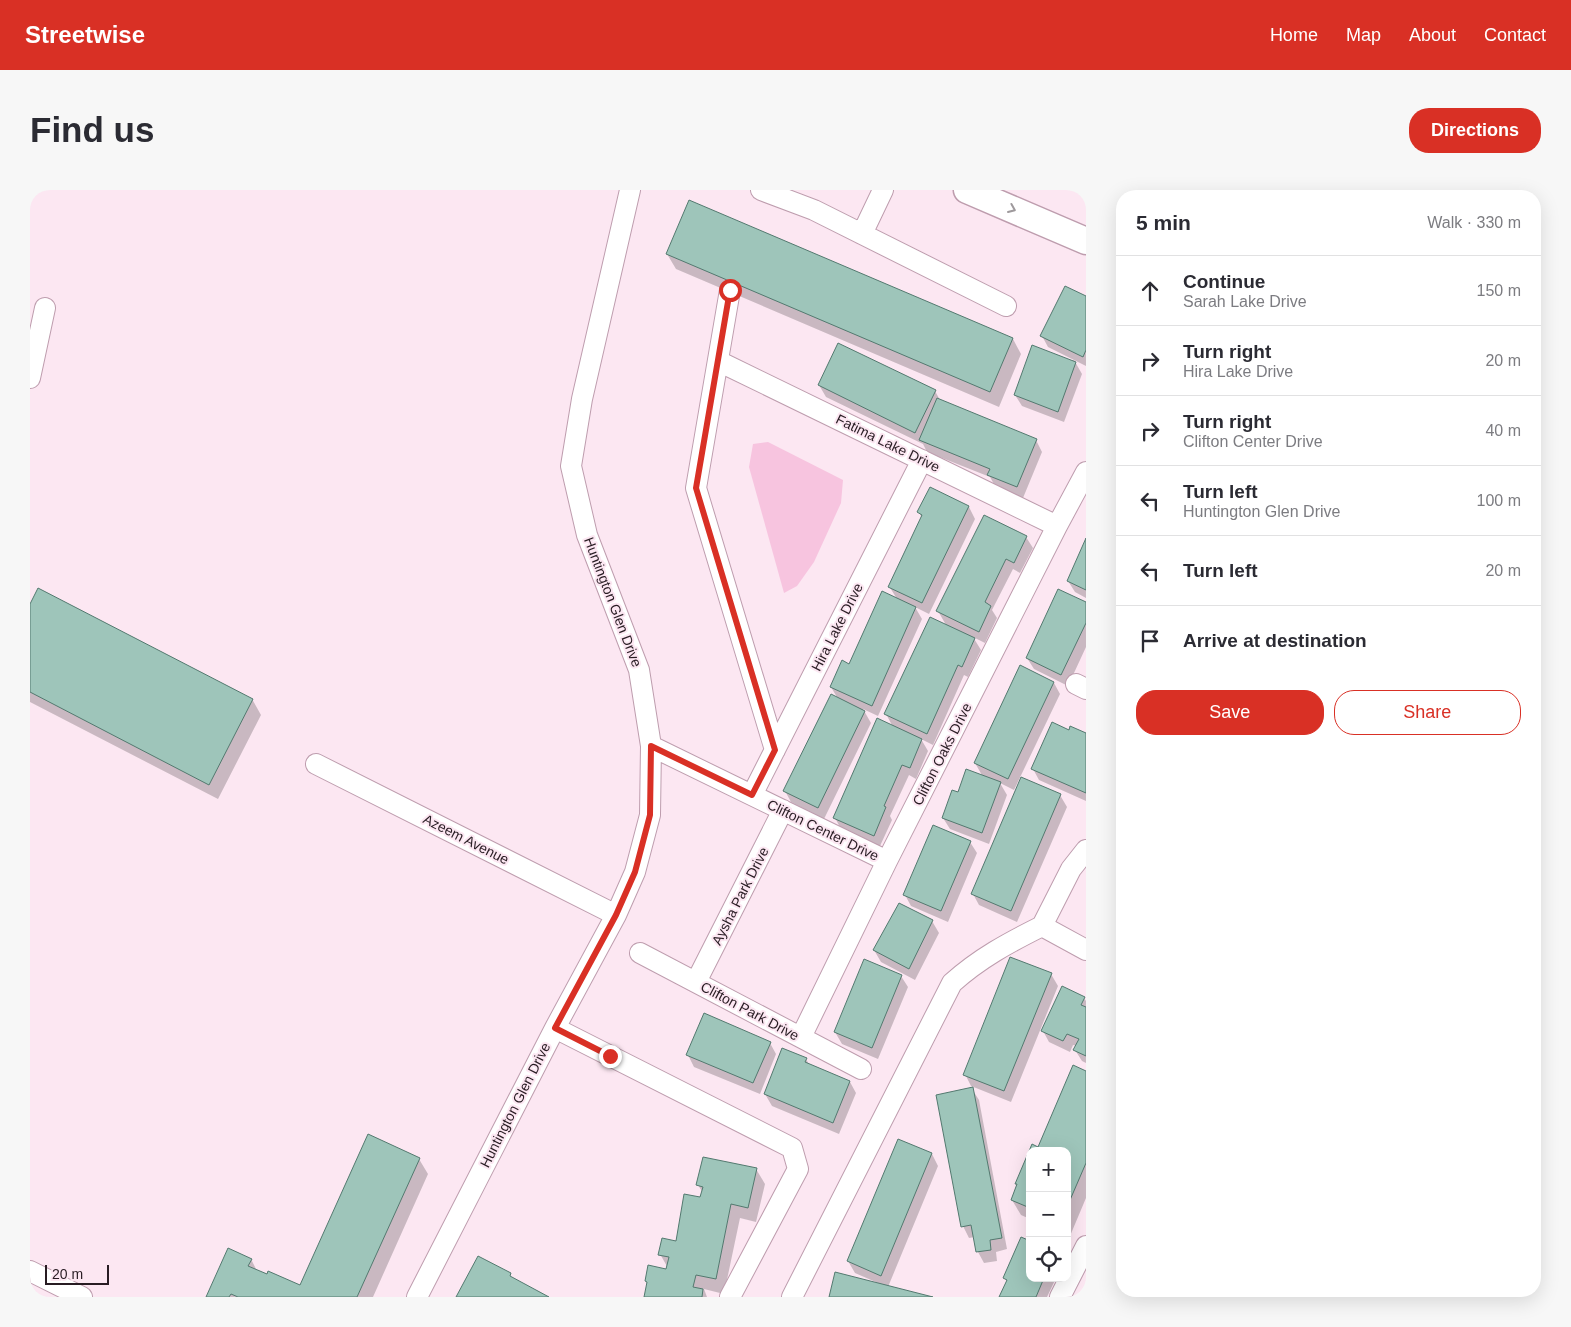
<!DOCTYPE html>
<html lang="en">
<head>
<meta charset="utf-8">
<style>
  :root { --surface:#fff; --page:#f7f7f7; --text:#2b2b33; --muted:#7c7c81; --line:#e1e1e2; --accent:#d93025 }
  body { margin:0; font-family:Arial,sans-serif; background:var(--page); color:var(--text) }
  .controls { position:absolute; right:15px; bottom:15px; display:grid; overflow:hidden; border-radius:10px; box-shadow:0 5px 20px #0002 }
  .controls button { width:45px; height:45px; display:grid; place-items:center; padding:0; border:0; border-bottom:1px solid var(--line); background:var(--surface); color:var(--text); font:25px sans-serif }
  .scale { position:absolute; left:15px; bottom:12px; width:64px; box-sizing:border-box; padding-left:5px; border:2px solid #281c23; border-top:0; font-size:14px; line-height:18px; white-space:nowrap; color:#281c23; -webkit-text-stroke:4px #fce7f2; paint-order:stroke }
  .stop { position:absolute; width:15px; height:15px; margin:-11px; border:4px solid #d93025; border-radius:50%; background:#fff }
  .stop.end { background:#d93025; border-color:#fff; box-shadow:0 1px 5px #0008 }
  .list { margin:0; padding:0; list-style:none }
  h2 { display:flex; justify-content:space-between; align-items:center; height:65px; margin:0; padding:0 20px; font-size:21px }
  h2 small { font-size:16px; font-weight:400; color:var(--muted) }
  .list li { display:grid; grid-template-columns:32px 1fr auto; gap:15px; align-items:center; box-sizing:border-box; height:70px; padding:0 20px; border-top:1px solid var(--line) }
  .list b { display:block; font-size:19px; white-space:nowrap }
  .list p { margin:0; font-size:16px; white-space:nowrap; color:var(--muted) }
  .list em { font-size:16px; font-style:normal; color:var(--muted) }
  .actions { display:flex; gap:10px; padding:15px 20px }
  .actions a { flex:1; padding:11px 0; border:1px solid var(--accent); border-radius:20px; text-align:center; font-size:18px; color:var(--accent) }
  .actions .main { background:var(--accent); color:#fff }
  .icon { flex:none; width:28px; height:28px; fill:none; stroke:currentColor; stroke-width:2; stroke-linecap:round; stroke-linejoin:round }
  .map { position:relative; flex:none; width:1056px; height:1107px; overflow:hidden; border-radius:20px }
  header { display:flex; align-items:center; gap:30px; box-sizing:border-box; height:70px; padding:0 25px; background:var(--accent); color:#fff }
  header strong { font-size:24px }
  nav { display:flex; gap:28px; margin-inline-start:auto; font-size:18px }
  .intro { display:flex; align-items:center; justify-content:space-between; box-sizing:border-box; height:120px; padding:0 30px }
  h1 { margin:0; font-size:35px }
  .button { padding:12px 22px; border-radius:20px; background:var(--accent); color:#fff; font-size:18px; font-weight:700 }
  main { display:flex; gap:30px; padding:0 30px }
  aside { flex:1; background:var(--surface); border-radius:20px; box-shadow:0 5px 20px #0002 }
  .map>svg:first-child { display:block }
</style>
</head>
<body>
<header>
<strong>Streetwise</strong>
<nav><a>Home</a><a>Map</a><a>About</a><a>Contact</a></nav>
</header>
<div class="intro"><h1>Find us</h1><a class="button">Directions</a></div>
<main>
<div class="map">
<svg width="1056" height="1107" viewBox="0 0 1056 1107">
  <rect width="100%" height="100%" fill="#fce7f2"/>
  <path fill="#f7c4df" d="M738 252 813 290 811 313 784 372 767 396 754 403 719 277 723 254Z"/>
  <path fill="#0003" d="M637 64 983 149 991 164 969 217 646 79Z
    M1056 108V176L1018 157 1012 146Z
    M1044 170 1052 184 1034 232 992 216 985 205Z
    M789 195 905 201 910 210 1006 250 1012 262 993 308 965 296 960 287 897 262 893 254 796 207Z
    M901 299 939 317 945 329 899 424 885 417 892 429 848 526 833 519 841 533 794 629 761 612 755 601 808 509 801 497 820 475 867 409 859 396 892 328 889 322Z
    M996 347 1003 358 990 383 983 379 962 420 967 428 955 453 943 447 951 460 938 487 934 485 903 555 891 549 898 561 886 589 879 585 860 626 862 630 850 656 811 639 805 628 863 537 856 524 916 435 908 421Z
    M1056 351V408L1045 402 1038 391Z
    M1056 414V457L1038 496 1004 479 997 468Z
    M0 417 222 509 231 525 188 609 0 512Z
    M1024 493 1030 504 984 600 970 593 977 605 959 654 920 639 913 628 929 604 953 587 945 573Z
    M1039 542 1056 544V611L1009 590 1003 579Z
    M1030 605 1037 617 987 732 949 715 943 704Z
    M940 652 947 663 918 732 881 716 875 705Z
    M869 714 902 731 909 743 885 790 851 772 844 760Z
    M1021 784 1028 796 981 912 941 896 935 884Z
    M871 786 878 797 848 869 812 854 805 842Z
    M1054 808 1056 811V873L1052 871 1045 860 1047 856 1043 855 1040 862 1019 852 1013 841Z
    M740 853 746 864 730 904 664 877 658 865Z
    M776 869 780 876 820 892 826 903 809 944 742 916 735 904Z
    M1056 882V1008L1040 1046 1037 1045V961L1009 959Z
    M942 899 949 910 977 1059 966 1062 967 1071 954 1073 948 1062 945 1047 939 1048 933 1036Z
    M869 950 902 964 908 976 858 1097 848 1094V1093L825 1083 818 1071Z
    M1000 962V1029L991 1025 982 1010 988 996 986 993Z
    M389 969 398 984 343 1107H177L221 1069 227 1081 270 1097Z
    M726 979 735 994 726 1032 710 1028 694 1104 674 1099 677 1107H616L618 1094 616 1091 637 1081 638 1078 630 1064 647 1052 671 1009 673 1003 668 995Z
    M999 1052 1000 1088H1026L1017 1107H970L977 1092 975 1088Z"/>
  <path fill="#9ec5ba" stroke="#53796f" d="M659 10 983 148 960 202 636 64Z
    M1035 96 1056 106V160L1053 167 1010 146Z
    M808 153 906 200 885 243 788 195Z
    M1002 155 1046 172 1028 222 984 205Z
    M907 208 1007 249 987 297 957 285 960 279 889 250Z
    M900 297 939 316 892 413 858 397 892 325 887 322Z
    M954 325 997 346 984 373 976 369 955 412 961 416 949 442 906 421Z
    M1056 348V400L1037 391Z
    M8 398 223 509 179 595 0 502V414Z
    M1028 399 1056 412V433L1031 485 996 468Z
    M852 401 886 417 842 516 800 497 812 470 819 474Z
    M900 427 945 448 932 477 928 475 897 544 854 524Z
    M990 475 1024 492 978 589 944 573Z
    M801 504 835 521 788 618 753 601Z
    M847 528 892 549 880 578 872 575 854 616 856 617 844 646 803 628Z
    M1022 532 1039 540 1040 536 1056 543V603L1001 579Z
    M936 579 971 592 952 643 912 628 922 600 928 602Z
    M991 587 1031 604 981 721 941 704Z
    M903 635 941 651 911 721 873 705Z
    M869 713 903 730 879 779 843 760Z
    M980 767 1022 783 974 901 933 885Z
    M834 769 872 785 842 858 804 842Z
    M1032 796 1055 807 1051 815 1056 817V866L1043 860 1049 849 1037 844 1033 851 1011 841Z
    M674 823 741 852 723 893 656 865Z
    M752 858 777 868 775 872 820 891 803 933 734 904Z
    M1043 875 1056 881V973L1037 1017V961H1000V1018L981 1010 987 994H985L1002 954 1008 957Z
    M943 897 972 1048 960 1050 961 1060 946 1062 941 1035 931 1037 906 905Z
    M338 944 390 968 327 1107H208L201 1104 199 1107H176L198 1058 222 1069 218 1076 237 1084 238 1081 270 1095Z
    M868 949 902 963 851 1086 817 1071Z
    M673 967 727 978 718 1018 701 1014 686 1089 666 1085 663 1097 673 1099 672 1107H614L617 1092 615 1091 618 1075 636 1079 639 1067 628 1065 632 1048 646 1051 654 1004 670 1007 673 997 666 995Z
    M1000 1046V1088H1014L1006 1107H969L977 1090 973 1088 991 1047 998 1050Z
    M448 1066 481 1083 480 1086 519 1107H426Z
    M805 1082 903 1107H799Z"/>
  <g fill="none" stroke-linecap="round" stroke-linejoin="round">
    <defs>
      <path id="minor" d="M731 0 784 20 976 116
        M832 44 853 0
        M700 100 666 298 745 560
        M688 171 1027 336
        M0 188 15 118
        M1046 494 1056 499
        M621 556 857 671
        M286 574 586 725
        M722 605 892 270
        M1012 736 1041 679 1056 660
        M610 763 831 879
        M666 792 753 620
        M525 838 762 958 768 979 700 1107
        M771 847 857 671 1027 336 1056 282
        M0 1081 52 1107
        M387 1107 525 838 586 725 605 682 620 625 621 556 609 480 557 345 541 276 552 209 600 0
        M762 1107 922 793C950 768 978 753 1012 736L1056 760
        M1030 1107 1056 1056"/>
      <path id="major" d="M937 0 1056 51"/>
    </defs>
    <use href="#minor" stroke="#be9dae" stroke-width="22"/>
    <use href="#major" stroke="#be9dae" stroke-width="29"/>
    <use href="#minor" stroke="#fff" stroke-width="20"/>
    <use href="#major" stroke="#fff" stroke-width="26"/>
  </g>
  <defs><path id="oneway-chevron" d="M-2-3.5L2.5 0L-2 3.5" fill="none" stroke-width="1.6" stroke-linecap="round" stroke-linejoin="round" transform="scale(1.25)"/></defs>
  <use stroke="#9e999c" href="#oneway-chevron" transform="translate(982 19) rotate(23)"/>
  <g fill="none" stroke-linecap="round" stroke-linejoin="round">
    <path stroke="#d93025" stroke-width="6" d="M580 866 525 838 586 725 605 682 620 625 621 556 722 605 745 560 666 298 700 100"/>
  </g>
  <g text-anchor="middle" dominant-baseline="central" stroke-width="4" stroke-linejoin="round" paint-order="stroke">
    <g font-size="14" fill="#281c23" stroke="#fce7f2">
      <text transform="translate(858 253) rotate(26)">Fatima Lake Drive</text>
      <text transform="translate(583 412) rotate(69)">Huntington Glen Drive</text>
      <text transform="translate(807 437) rotate(-63)">Hira Lake Drive</text>
      <text transform="translate(912 564) rotate(-63)">Clifton Oaks Drive</text>
      <text transform="translate(793 640) rotate(26)">Clifton Center Drive</text>
      <text transform="translate(436 649) rotate(27)">Azeem Avenue</text>
      <text transform="translate(710 706) rotate(-63)">Aysha Park Drive</text>
      <text transform="translate(720 821) rotate(28)">Clifton Park Drive</text>
      <text transform="translate(485 915) rotate(-63)">Huntington Glen Drive</text>
    </g>
  </g>
</svg>
<div class="controls">
<button>+</button>
<button>−</button>
<button><svg class="icon" aria-label="locate" viewBox="0 0 24 24"><circle cx="12" cy="12" r="6"/><path d="M12 2v4M12 18v4M2 12h4M18 12h4"/></svg></button>
</div>
<div class="scale">20 m</div>
<div class="stop" style="left:700px;top:100px"></div>
<div class="stop end" style="left:580px;top:866px"></div>
</div>
<aside>
<h2>5 min<small>Walk · 330 m</small></h2>
<ul class="list">
<li><svg class="icon" aria-label="ahead" viewBox="0 0 24 24"><path d="M12 20V5M6 11l6-6 6 6"/></svg><div><b>Continue</b><p>Sarah Lake Drive</p></div><em>150 m</em></li>
<li><svg class="icon" aria-label="right" viewBox="0 0 24 24"><path d="M7 20v-9h11M14 6l5 5-5 5"/></svg><div><b>Turn right</b><p>Hira Lake Drive</p></div><em>20 m</em></li>
<li><svg class="icon" aria-label="right" viewBox="0 0 24 24"><path d="M7 20v-9h11M14 6l5 5-5 5"/></svg><div><b>Turn right</b><p>Clifton Center Drive</p></div><em>40 m</em></li>
<li><svg class="icon" aria-label="left" viewBox="0 0 24 24"><path d="M17 20v-9H6M10 6l-5 5 5 5"/></svg><div><b>Turn left</b><p>Huntington Glen Drive</p></div><em>100 m</em></li>
<li><svg class="icon" aria-label="left" viewBox="0 0 24 24"><path d="M17 20v-9H6M10 6l-5 5 5 5"/></svg><div><b>Turn left</b></div><em>20 m</em></li>
<li><svg class="icon" aria-label="arrive" viewBox="0 0 24 24"><path d="M6 21V4h12l-3 4 3 4H6"/></svg><div><b>Arrive at destination</b></div></li>
</ul>
<div class="actions"><a class="main">Save</a><a>Share</a></div>
</aside>
</main>
</body>
</html>
